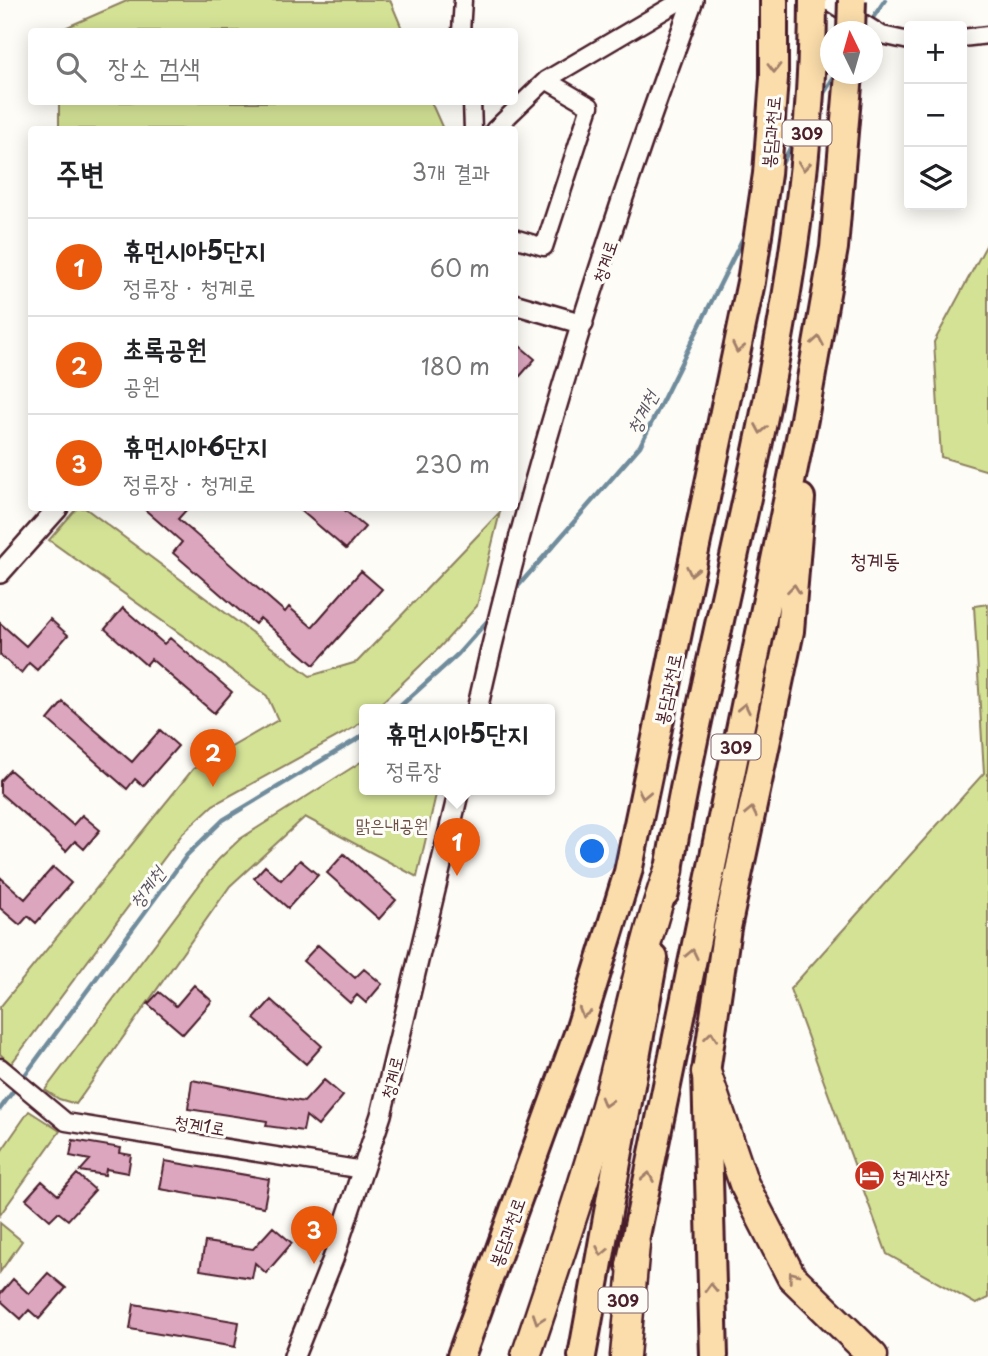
<!DOCTYPE html>
<html lang="ko">
<head>
<meta charset="utf-8">
<style>
  :root { --surface:#fff; --page:#f2f2f2; --text:#202124; --muted:#757577; --line:#e0e0e0; --accent:#ea580c }
  body { margin:0; font-family:"Playpen Sans","Poor Story",sans-serif; background:var(--page); color:var(--text) }
  .controls { position:absolute; right:21px; top:21px; display:grid; overflow:hidden; border-radius:7px; box-shadow:0 4px 18px #0003 }
  .controls button { width:63px; height:63px; display:grid; place-items:center; padding:0; border:0; border-bottom:2px solid var(--line); background:var(--surface); color:var(--text); font:35px sans-serif }
  .compass { position:absolute; left:820px; top:21px; width:63px; height:63px; border-radius:50%; background:var(--surface); box-shadow:0 4px 18px #0003; rotate:355deg }
  .you { position:absolute; left:593px; top:852px; width:24px; height:24px; margin:-18px; border:5px solid #fff; border-radius:50%; background:#1a73e8; box-shadow:0 0 0 10px #1a73e833 }
  .badge { display:grid; place-items:center; width:46px; height:46px; border-radius:50%; background:var(--accent); color:#fff; font-size:23px; font-weight:700 }
  .pin { position:absolute; translate:-50% -58px; filter:drop-shadow(0 2px 4px #0008) }
  .pin::after { content:''; position:absolute; top:37px; width:24px; height:21px; background:inherit; clip-path:polygon(0 0,100% 0,50% 100%) }
  .popup { position:absolute; left:359px; top:704px; width:196px; height:91px; box-sizing:border-box; display:grid; place-content:center; border-radius:7px; background:var(--surface); filter:drop-shadow(0 2px 5px #0005); font-size:23px; white-space:nowrap; color:var(--muted) }
  .popup b { font-size:26px; color:var(--text) }
  .popup::after { content:''; position:absolute; left:50%; top:100%; margin-left:-14px; border:14px solid transparent; border-top-color:var(--surface) }
  .list { margin:0; padding:0; list-style:none }
  h2 { display:flex; justify-content:space-between; align-items:center; height:91px; margin:0; padding:0 28px; font-size:30px }
  h2 small { font-size:23px; font-weight:400; color:var(--muted) }
  .list li { display:grid; grid-template-columns:46px 1fr auto; gap:21px; align-items:center; box-sizing:border-box; height:98px; padding:0 28px; border-top:2px solid var(--line) }
  .list b { display:block; font-size:26px; white-space:nowrap }
  .list p { margin:0; font-size:23px; white-space:nowrap; color:var(--muted) }
  .list em { font-size:23px; font-style:normal; color:var(--muted) }
  .icon { flex:none; width:38px; height:38px; fill:none; stroke:currentColor; stroke-width:2; stroke-linecap:round; stroke-linejoin:round }
  .map { position:relative; flex:none; width:988px; height:1356px; overflow:hidden }
  .search { position:absolute; background:var(--surface); box-shadow:0 4px 18px #0003; left:28px; top:28px; width:490px; height:77px; display:flex; align-items:center; gap:18px; box-sizing:border-box; padding:0 24px; border-radius:7px; color:var(--muted); font-size:26px }
  .panel { position:absolute; background:var(--surface); box-shadow:0 4px 18px #0003; left:28px; top:126px; width:490px; height:385px; border-radius:7px }
  .map>svg:first-child { display:block }
</style>
</head>
<body>
<div class="map">
<svg width="988" height="1356" viewBox="0 0 988 1356">
  <rect width="100%" height="100%" fill="#fdfcf7"/>
  <filter id="ink" filterUnits="userSpaceOnUse"><feTurbulence type="fractalNoise" baseFrequency=".0143" numOctaves="2"/><feDisplacementMap in="SourceGraphic" scale="14" xChannelSelector="R" yChannelSelector="G"/><feConvolveMatrix kernelMatrix="1 2 1 2 8 2 1 2 1" color-interpolation-filters="sRGB"/></filter>
  <g filter="url(#ink)">
    <path fill="#d3e295" stroke="#8e8060" stroke-width="2" d="M129 0H390L403 31H58Z
      M59 102H431L443 129H59Z
      M988 242V471L941 457 934 342Z
      M77 508H85L310 676 357 662 500 512 477 606 440 647 374 710H364V719L355 727 213 805 183 833 11 1064 0 1054V1007L193 769 278 720 267 696 49 540Z
      M988 604V1298L976 1304 887 1254 790 989 984 773 974 606Z
      M364 760V790H437L417 877 305 817 230 886 76 1104 59 1099 45 1090 218 860 240 839Z
      M29 1111 60 1131 0 1215V1153Z
      M0 1223 22 1241 0 1272Z"/>
    <g fill="none" stroke-linecap="round" stroke-linejoin="round">
      <path stroke="#6f8c9c" stroke-width="4.5" d="M870 22 885 0
        M820 99 836 74
        M779 169 795 139
        M513 592 640 446 746 232
        M396 710 458 654 491 617
        M0 1109 187 855 223 820 364 735"/>
    </g>
    <path fill="#dba6be" stroke="#4a1f2b" stroke-width="2" d="M514 341 535 359 514 383Z
      M143 508H188L178 519 285 612 289 607 312 627 361 571 382 589 314 665 260 618 255 624 173 553 182 542Z
      M298 508H342L365 527 346 549Z
      M123 608 164 644 170 638 232 692 214 713 151 659 146 665 105 629Z
      M50 619 68 635 37 670 29 663 21 673 0 655V623L26 646Z
      M63 702 132 762 160 730 178 746 143 786 135 779 127 789 48 720Z
      M10 770 73 825 82 815 100 830 84 849 75 841 66 851 0 793V781Z
      M344 854 396 900 379 919 327 873Z
      M300 860 318 875 288 908 254 878 265 866 281 880Z
      M53 867 71 883 36 923 28 916 20 925 0 908V877L25 899Z
      M318 945 355 978 364 969 382 984 366 1003 357 995 350 1003 303 961Z
      M194 985 212 1001 183 1034 148 1004 159 992 176 1006Z
      M271 1000 322 1046 306 1064 254 1019Z
      M192 1080 304 1102 324 1080 343 1096 318 1126 306 1116 303 1131 266 1126 267 1121 188 1109Z
      M73 1140 121 1148 120 1153 131 1155 128 1173 106 1169 105 1175 80 1171 90 1160 70 1156Z
      M165 1161 269 1179 264 1207 160 1189Z
      M77 1174 95 1190 68 1220 58 1212 50 1220 26 1199 42 1181 58 1195Z
      M273 1227 292 1243 266 1273 255 1263 252 1278 200 1270 205 1242 253 1249Z
      M48 1273 66 1288 39 1319 29 1310 21 1319 0 1300V1294L13 1279 29 1294Z
      M134 1304 239 1322 235 1347 130 1329Z"/>
    <g fill="none" stroke-linecap="round" stroke-linejoin="round">
      <defs>
        <path id="minor" d="M826 0 882 35 909 41
          M461 32 463 0
          M962 38 988 35
          M472 102 473 130
          M494 130 546 80 682 0
          M514 238 544 247 590 106 546 80
          M0 1067 66 1122 363 1170"/>
        <path id="tertiary" d="M514 304 583 324
          M0 573 58 508
          M477 710C531 468 607 232 693 0
          M294 1356 333 1259 381 1115 459 790"/>
        <path id="trunk" d="M665 893C714 596 813 304 813 0
          M630 1265 804 419 834 248 849 74
          M461 1356 579 1031 628 872 751 282 767 174 774 78V0
          M582 1356 654 958
          M714 1356 706 1072 727 928 790 631 801 498"/>
        <path id="motorway" d="M706 1072 744 1184 791 1276 873 1356
          M526 1356C557 1263 589 1171 614 1076 631 1007 645 938 669 870
          M625 1356 635 1244"/>
      </defs>
      <use href="#minor" stroke="#4a1f2b" stroke-width="21"/>
      <use href="#tertiary" stroke="#4a1f2b" stroke-width="24"/>
      <use href="#trunk" stroke="#4a1f2b" stroke-width="32"/>
      <use href="#motorway" stroke="#4a1f2b" stroke-width="33"/>
      <use href="#minor" stroke="#fdfcf7" stroke-width="16"/>
      <use href="#tertiary" stroke="#fdfcf7" stroke-width="19"/>
      <use href="#trunk" stroke="#fbddab" stroke-width="26"/>
      <use href="#motorway" stroke="#fbddab" stroke-width="28"/>
      <defs>
        <path id="trunk-bridge" d="M851 32 852 0"/>
      </defs>
      <use href="#trunk-bridge" stroke="#4a1f2b" stroke-width="32" stroke-linecap="butt"/>
      <use href="#trunk-bridge" stroke="#fbddab" stroke-width="26"/>
    </g>
    <defs><path id="oneway-chevron" d="M-2-3.5L2.5 0L-2 3.5" fill="none" stroke-width="1.6" stroke-linecap="round" stroke-linejoin="round" transform="scale(1.75)"/></defs>
    <g stroke="#a27e6b">
      <use href="#oneway-chevron" transform="translate(774 68) rotate(90)"/>
      <use href="#oneway-chevron" transform="translate(804 166) rotate(96)"/>
      <use href="#oneway-chevron" transform="translate(818 341) rotate(-80)"/>
      <use href="#oneway-chevron" transform="translate(738 348) rotate(102)"/>
      <use href="#oneway-chevron" transform="translate(761 429) rotate(100)"/>
      <use href="#oneway-chevron" transform="translate(692 571) rotate(102)"/>
      <use href="#oneway-chevron" transform="translate(794 589) rotate(-84)"/>
      <use href="#oneway-chevron" transform="translate(744 708) rotate(-78)"/>
      <use href="#oneway-chevron" transform="translate(644 794) rotate(102)"/>
      <use href="#oneway-chevron" transform="translate(751 812) rotate(-78)"/>
      <use href="#oneway-chevron" transform="translate(692 954) rotate(-78)"/>
      <use href="#oneway-chevron" transform="translate(584 1013) rotate(107)"/>
      <use href="#oneway-chevron" transform="translate(711 1036) rotate(-83)"/>
      <use href="#oneway-chevron" transform="translate(606 1102) rotate(106)"/>
      <use href="#oneway-chevron" transform="translate(648 1177) rotate(-79)"/>
      <use href="#oneway-chevron" transform="translate(602 1251) rotate(101)"/>
      <use href="#oneway-chevron" transform="translate(793 1276) rotate(-127)"/>
      <use href="#oneway-chevron" transform="translate(711 1288) rotate(-92)"/>
      <use href="#oneway-chevron" transform="translate(538 1319) rotate(109)"/>
    </g>
  </g>
  <defs>
    <symbol id="hotel-disc" viewBox="-11 -11 22 22"><circle r="9.5" fill="#c8321e" stroke="#fdfcf7"/><path d="M-6-4.5h1.5V1H6V5H4.5V3h-9V5H-6ZM-4 0a1.8 1.8 0 1 1 3.6 0ZM.5 0V-2.5h3Q6-2.5 6 0Z" fill="#fff"/></symbol>
  </defs>
  <g fill-rule="evenodd">
    <use href="#hotel-disc" x="852" y="1158" width="35" height="35"/>
  </g>
  <g text-anchor="middle" dominant-baseline="central" stroke-width="6" stroke-linejoin="round" paint-order="stroke">
    <g fill="#fdfcf7" stroke="#806168" stroke-width="2">
      <rect x="782.5" y="120.5" width="49" height="25" rx="5"/>
      <rect x="711.5" y="734.5" width="49" height="25" rx="5"/>
      <rect x="598.5" y="1287.5" width="49" height="25" rx="5"/>
    </g>
    <g font-size="16" font-weight="bold" fill="#4a1f2b">
      <text x="807" y="133">309</text>
      <text x="736" y="747">309</text>
      <text x="623" y="1300">309</text>
    </g>
    <g font-size="18" fill="#4a1f2b" stroke="#fdfcf7">
      <text transform="translate(770 132) rotate(-85)">봉담과천로</text>
      <text transform="translate(604 261) rotate(-72)">청계로</text>
      <text transform="translate(667 689) rotate(-78)">봉담과천로</text>
      <text transform="translate(391 1077) rotate(-76)">청계로</text>
      <text transform="translate(200 1124) rotate(9)">청계1로</text>
      <text transform="translate(506 1232) rotate(-70)">봉담과천로</text>
    </g>
    <g font-size="18" fill="#6c5046" stroke="#fdfcf7">
      <text x="392" y="824">맑은내공원</text>
    </g>
    <g font-size="18" fill="#4a1f2b" stroke="#fdfcf7" text-anchor="start">
      <text x="892" y="1175">청계산장</text>
    </g>
    <g font-size="19" font-style="italic" fill="#5d5663" stroke="#fdfcf7">
      <text transform="translate(641 412) rotate(-63)">청계천</text>
      <text transform="translate(146 887) rotate(-54)">청계천</text>
    </g>
    <g font-size="21" fill="#4a1f2b" stroke="#fdfcf7">
      <text x="875" y="559">청계동</text>
    </g>
  </g>
</svg>
<div class="controls">
<button>+</button>
<button>−</button>
<button><svg class="icon" aria-label="layers" viewBox="0 0 24 24"><path d="M12 4l9 5-9 5-9-5zM3 14l9 5 9-5"/></svg></button>
</div>
<svg class="compass" viewBox="-18 -18 36 36"><path d="M0-13l5 13h-10z" fill="#e53935"/><path d="M0 13l5-13h-10z" fill="#757577"/></svg>
<div class="you"></div>
<div class="pin badge" style="left:457px;top:876px">1</div>
<div class="popup"><b>휴먼시아5단지</b>정류장</div>
<div class="pin badge" style="left:213px;top:787px">2</div>
<div class="pin badge" style="left:314px;top:1264px">3</div>
<div class="search"><svg class="icon" aria-label="search" viewBox="0 0 24 24"><circle cx="10" cy="10" r="6"/><path d="M15 15l6 6"/></svg>장소 검색</div>
<section class="panel">
<h2>주변<small>3개 결과</small></h2>
<ul class="list">
<li><span class="badge">1</span><div><b>휴먼시아5단지</b><p>정류장 · 청계로</p></div><em>60 m</em></li>
<li><span class="badge">2</span><div><b>초록공원</b><p>공원</p></div><em>180 m</em></li>
<li><span class="badge">3</span><div><b>휴먼시아6단지</b><p>정류장 · 청계로</p></div><em>230 m</em></li>
</ul>
</section>
</div>
</body>
</html>
